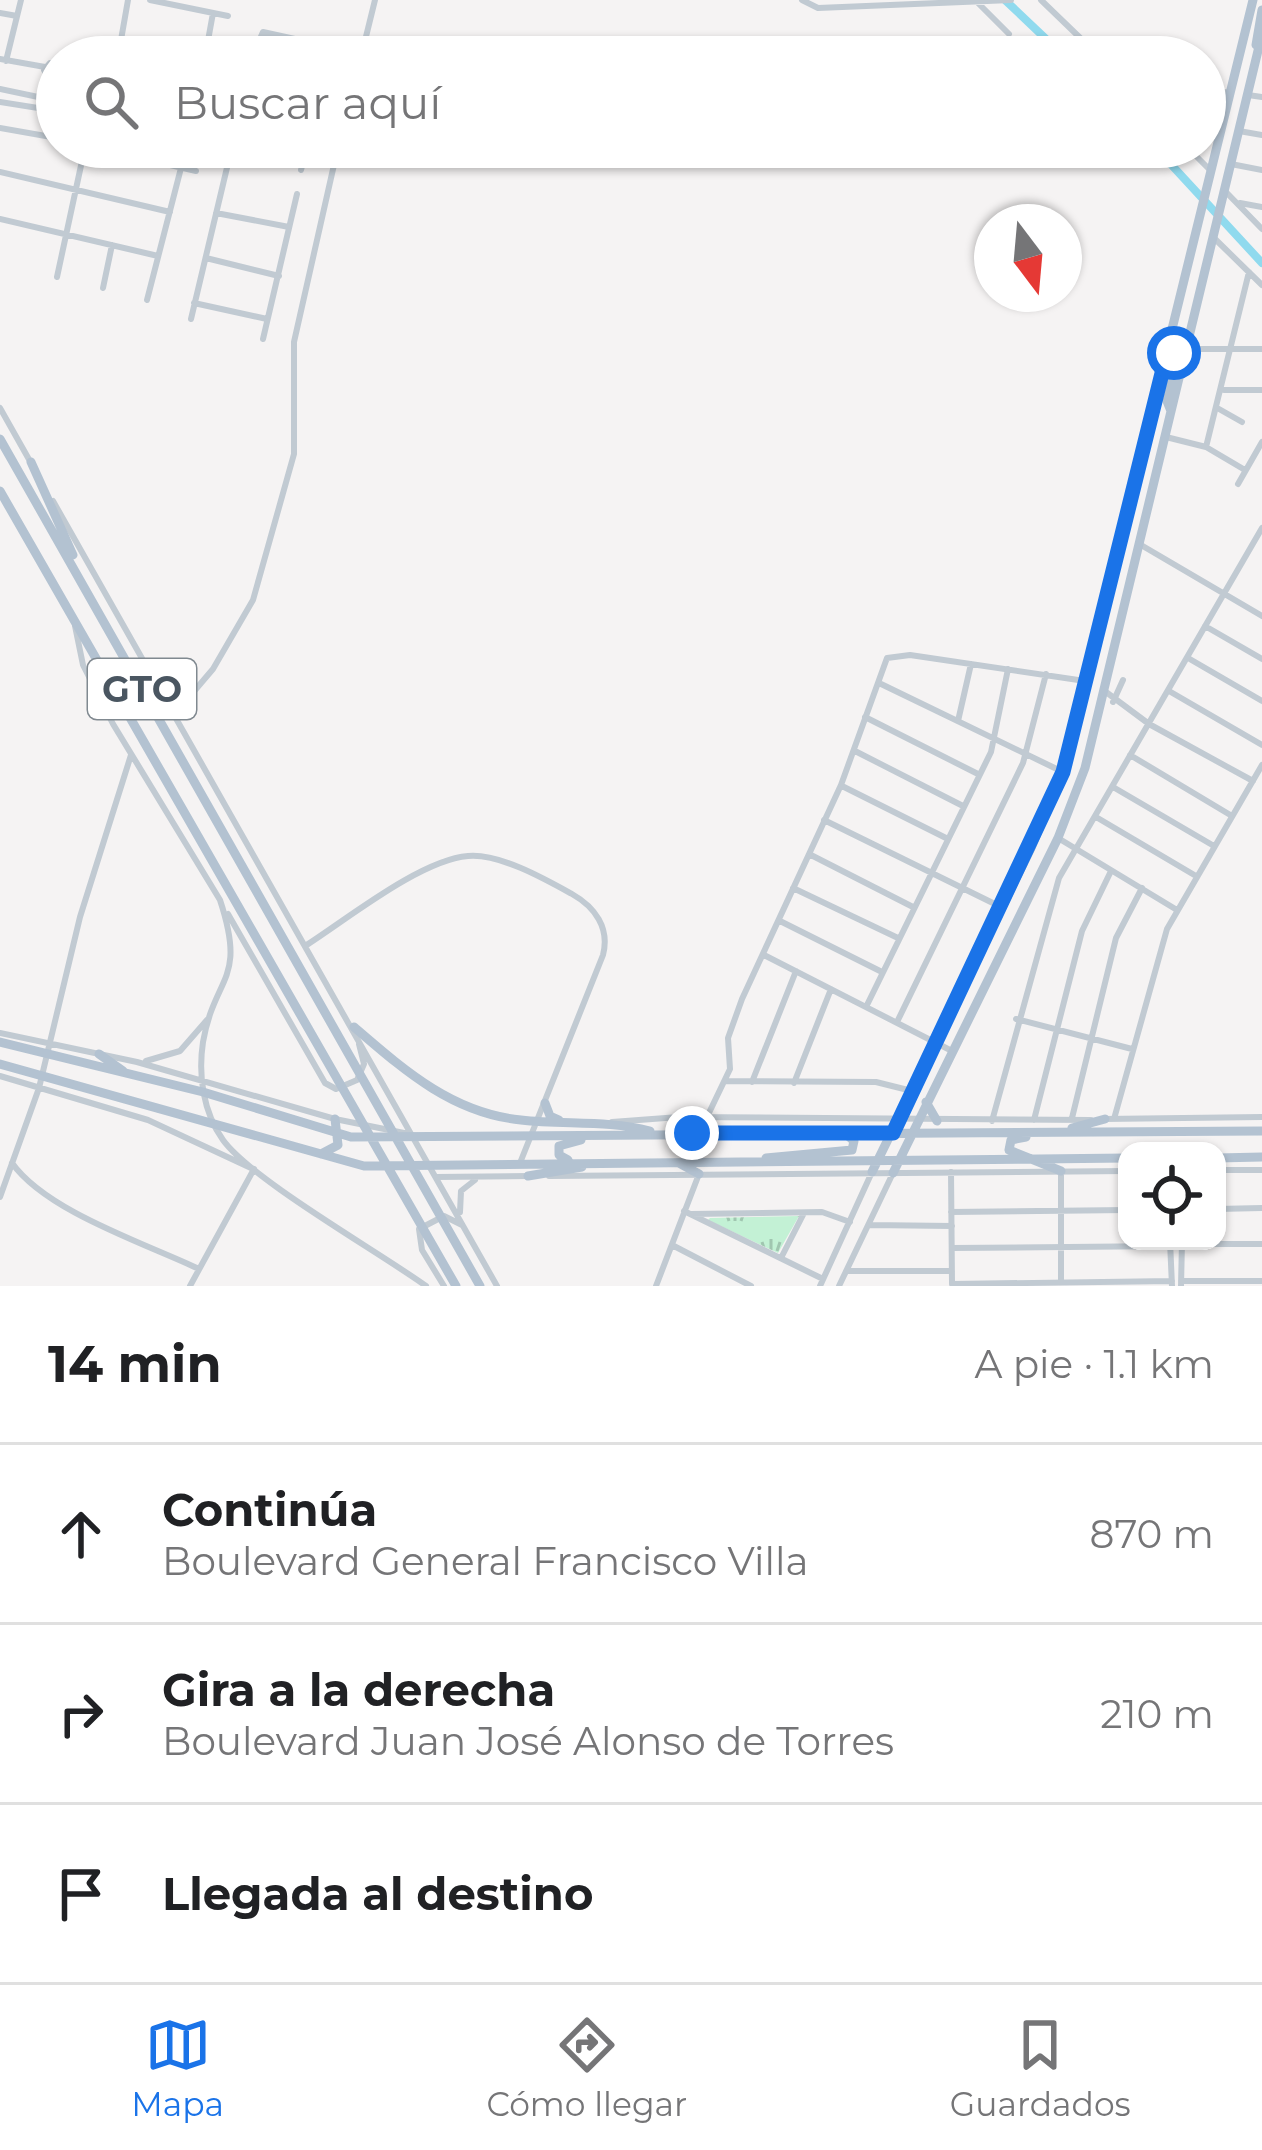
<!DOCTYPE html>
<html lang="es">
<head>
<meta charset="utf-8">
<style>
  :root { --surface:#fff; --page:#f2f2f2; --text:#202124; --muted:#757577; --line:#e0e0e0; --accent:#1a73e8 }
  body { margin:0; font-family:Montserrat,sans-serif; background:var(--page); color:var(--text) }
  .controls { position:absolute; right:36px; bottom:36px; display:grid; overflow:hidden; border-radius:24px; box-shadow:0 3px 9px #0004 }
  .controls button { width:108px; height:108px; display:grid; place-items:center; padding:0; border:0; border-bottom:3px solid var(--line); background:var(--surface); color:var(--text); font:60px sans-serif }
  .compass { position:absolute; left:974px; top:204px; width:108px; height:108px; border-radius:50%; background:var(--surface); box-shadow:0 3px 9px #0004; rotate:164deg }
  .stop { position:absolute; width:36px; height:36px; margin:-27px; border:9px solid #1a73e8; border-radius:50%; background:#fff }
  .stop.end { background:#1a73e8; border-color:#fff; box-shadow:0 3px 12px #0008 }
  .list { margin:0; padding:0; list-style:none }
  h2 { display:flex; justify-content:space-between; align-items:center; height:156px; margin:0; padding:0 48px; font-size:51px }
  h2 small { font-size:39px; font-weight:400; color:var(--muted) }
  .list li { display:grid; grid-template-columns:78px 1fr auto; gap:36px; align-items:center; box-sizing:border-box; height:180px; padding:0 48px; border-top:3px solid var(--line) }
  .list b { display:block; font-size:45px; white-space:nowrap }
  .list p { margin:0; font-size:39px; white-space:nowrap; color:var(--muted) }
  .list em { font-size:39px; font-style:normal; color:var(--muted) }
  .icon { flex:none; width:66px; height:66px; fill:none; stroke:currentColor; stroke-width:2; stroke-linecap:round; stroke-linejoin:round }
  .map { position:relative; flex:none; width:1262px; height:1286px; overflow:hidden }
  .search { position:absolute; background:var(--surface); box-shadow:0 3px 9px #0004; left:36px; right:36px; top:36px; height:132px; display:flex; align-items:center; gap:30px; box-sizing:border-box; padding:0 42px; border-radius:66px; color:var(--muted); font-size:45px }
  .sheet { height:696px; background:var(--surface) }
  nav { display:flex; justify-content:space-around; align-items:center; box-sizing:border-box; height:168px; border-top:3px solid var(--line); background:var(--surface); font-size:33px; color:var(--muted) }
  nav a { display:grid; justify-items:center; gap:6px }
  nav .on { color:var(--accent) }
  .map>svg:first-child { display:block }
</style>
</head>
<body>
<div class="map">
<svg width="1262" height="1286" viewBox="0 0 1262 1286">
  <defs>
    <pattern id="park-tufts" width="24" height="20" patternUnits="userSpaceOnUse" patternTransform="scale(3)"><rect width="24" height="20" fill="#c3f1d5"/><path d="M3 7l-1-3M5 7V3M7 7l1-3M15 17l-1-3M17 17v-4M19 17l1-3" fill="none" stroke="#a0c6b0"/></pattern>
  </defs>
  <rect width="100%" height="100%" fill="#f5f3f3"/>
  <path fill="url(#park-tufts)" d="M799 1216 778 1253 708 1220 710 1218Z"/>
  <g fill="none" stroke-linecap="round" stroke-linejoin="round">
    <path stroke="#90daee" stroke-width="8" d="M1005 0 1065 57
      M1155 147 1262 263"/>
    <path stroke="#c1cad2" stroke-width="6" d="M150 0 228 16
      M802 0 818 8 1011 0
      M1041 0 1100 57
      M978 3 1009 34
      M0 13 17 16
      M121 40 198 57
      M118 57 128 0
      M205 57 213 13
      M252 57 263 32 322 45 328 57
      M361 57 375 0
      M0 59 45 67
      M6 61 21 0
      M57 66 50 63 44 70 48 77 57 75
      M0 89 57 101
      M1205 89 1230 93
      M1248 95 1262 97
      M0 102 57 111
      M0 128 57 138
      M1239 131 1262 135
      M93 147 196 171
      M224 147 234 155 240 147
      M1187 147 1210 170
      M1231 164 1262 170
      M301 170 307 147
      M0 172 170 212
      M1224 190 1262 229
      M1240 203 1262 207
      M216 213 289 227
      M0 219 158 256
      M1213 237 1262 285
      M206 258 279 276
      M57 277 85 147
      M103 288 112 245
      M147 300 181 168
      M194 303 267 319
      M191 319 230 155
      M263 339 297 194
      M1172 349H1262
      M1224 390H1262
      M0 408 31 463
      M1219 409 1242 422
      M1166 437 1206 447 1245 470
      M1206 447 1249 272
      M1238 484 1262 442
      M53 501 497 1286
      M1141 545 1262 616
      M75 626 83 665 113 724 220 900C247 982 215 974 203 1042 198 1075 203 1112 223 1140 252 1180 379 1252 426 1286
      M1205 626 1262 659
      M1188 658 1262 701
      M879 683 1063 772
      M1169 691 1262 745
      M1106 692 1149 724 1253 781
      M1113 702 1123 680
      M173 716 213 669 253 600 294 454V342L338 147
      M865 717 978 774
      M958 721 971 664
      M855 751 963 806
      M1130 755 1232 816
      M842 786 946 838
      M1113 787 1214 846
      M1096 817 1196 876
      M824 820 1001 907
      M1058 838 1177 910
      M809 854 913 907
      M793 888 898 938
      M228 914 325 1083 336 1089 357 1080 364 1064 359 1044
      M780 921 882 972
      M305 946C346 920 420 860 468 856 499 853 545 879 572 894 595 907 610 928 603 955L520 1163
      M764 955 952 1051
      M867 1005 991 752 1008 669
      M1016 1019 1132 1049
      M898 1020 1023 763 1046 674
      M0 1033 137 1062 335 1119 409 1134
      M146 1061 180 1051 207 1020
      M0 1076 148 1120 251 1168
      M725 1081 876 1082 912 1091
      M752 1082 796 971
      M794 1083 831 989
      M707 1117 730 1069 728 1038 742 999 841 785 887 658 910 655 1085 681
      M1072 1118 1116 938 1142 888
      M1104 1119 1262 1117
      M1114 1119 1167 929 1262 765
      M1034 1120 1082 931 1111 871
      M992 1121 1059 878 1262 528
      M612 1122 679 1117 1091 1120
      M12 1163C46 1211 144 1243 199 1269
      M1217 1170H1262
      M951 1172 952 1283
      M549 1176 1127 1171
      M436 1177 529 1176
      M0 1197 39 1088 80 917 131 755
      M1217 1209 1262 1208
      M684 1211 823 1279
      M460 1212 461 1191 475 1180
      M951 1212 1127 1210
      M691 1214 822 1212 850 1222
      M869 1225 952 1226
      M1170 1241 1172 1286
      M1182 1244H1262
      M672 1245 751 1286
      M952 1248 1170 1246
      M781 1258 804 1213
      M847 1271H952
      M1181 1281H1262
      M1061 1282V1171
      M952 1284 1172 1281
      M190 1286 254 1169
      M444 1286 422 1250 419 1229 444 1216 462 1225
      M656 1286 699 1174
      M820 1286 872 1172
      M839 1286 893 1173
      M1181 1286 1182 1242"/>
    <path stroke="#b3c2d1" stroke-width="9" d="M1256 45 1262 10
      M1168 349 1177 359 1167 401 1171 411
      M0 439 480 1286
      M31 462 73 555
      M0 491 456 1286
      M354 1027C404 1070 452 1113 521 1120 565 1125 607 1120 650 1131
      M0 1042 203 1092 351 1137 1262 1131
      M99 1054 123 1071
      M0 1064 364 1166 1127 1158
      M926 1102 937 1121
      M545 1103 550 1116 559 1120
      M1072 1128 1105 1119
      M1026 1137 1011 1140 1009 1150 1061 1171
      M321 1154 338 1145 335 1119
      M766 1158 852 1150 854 1141 846 1134
      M1217 1158 1262 1157
      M568 1160 559 1155V1146L581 1140
      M679 1163 699 1174
      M872 1172 1031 848 1063 772 1253 0
      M893 1173 1058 838 1085 768 1262 34
      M528 1176 582 1167"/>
  </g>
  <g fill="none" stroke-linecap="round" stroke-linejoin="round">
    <path stroke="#1a73e8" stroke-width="15" d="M692 1133H893L1063 772 1168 349 1174 353"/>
  </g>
  <g text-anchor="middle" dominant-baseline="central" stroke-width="10" stroke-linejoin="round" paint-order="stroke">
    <rect fill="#fff" stroke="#808990" stroke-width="3" x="88" y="659" width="108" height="60" rx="9"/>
    <g font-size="36" font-weight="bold" fill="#4a5661">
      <text x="142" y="689">GTO</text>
    </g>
  </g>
</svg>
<div class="controls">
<button><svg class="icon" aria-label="locate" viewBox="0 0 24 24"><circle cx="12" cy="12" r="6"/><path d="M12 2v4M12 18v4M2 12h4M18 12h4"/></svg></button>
</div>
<svg class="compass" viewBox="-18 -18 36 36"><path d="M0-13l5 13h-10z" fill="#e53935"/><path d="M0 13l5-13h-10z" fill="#757577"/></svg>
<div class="stop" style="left:1174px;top:353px"></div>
<div class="stop end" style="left:692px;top:1133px"></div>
<div class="search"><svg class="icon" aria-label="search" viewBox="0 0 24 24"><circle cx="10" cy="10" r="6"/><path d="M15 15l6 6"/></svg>Buscar aquí</div>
</div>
<section class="sheet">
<h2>14 min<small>A pie · 1.1 km</small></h2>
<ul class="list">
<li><svg class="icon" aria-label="ahead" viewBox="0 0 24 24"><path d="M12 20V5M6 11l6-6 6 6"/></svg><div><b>Continúa</b><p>Boulevard General Francisco Villa</p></div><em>870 m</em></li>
<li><svg class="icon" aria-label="right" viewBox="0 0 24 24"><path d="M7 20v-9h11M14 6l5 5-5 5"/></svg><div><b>Gira a la derecha</b><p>Boulevard Juan José Alonso de Torres</p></div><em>210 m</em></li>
<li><svg class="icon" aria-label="arrive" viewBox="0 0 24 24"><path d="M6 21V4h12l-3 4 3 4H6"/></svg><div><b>Llegada al destino</b></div></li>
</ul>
</section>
<nav>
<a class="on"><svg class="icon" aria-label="map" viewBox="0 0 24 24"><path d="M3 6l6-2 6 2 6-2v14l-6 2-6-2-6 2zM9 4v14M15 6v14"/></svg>Mapa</a>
<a><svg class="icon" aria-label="directions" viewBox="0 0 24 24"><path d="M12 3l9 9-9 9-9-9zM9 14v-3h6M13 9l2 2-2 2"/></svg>Cómo llegar</a>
<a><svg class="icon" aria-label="saved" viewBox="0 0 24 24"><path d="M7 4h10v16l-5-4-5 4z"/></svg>Guardados</a>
</nav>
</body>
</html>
